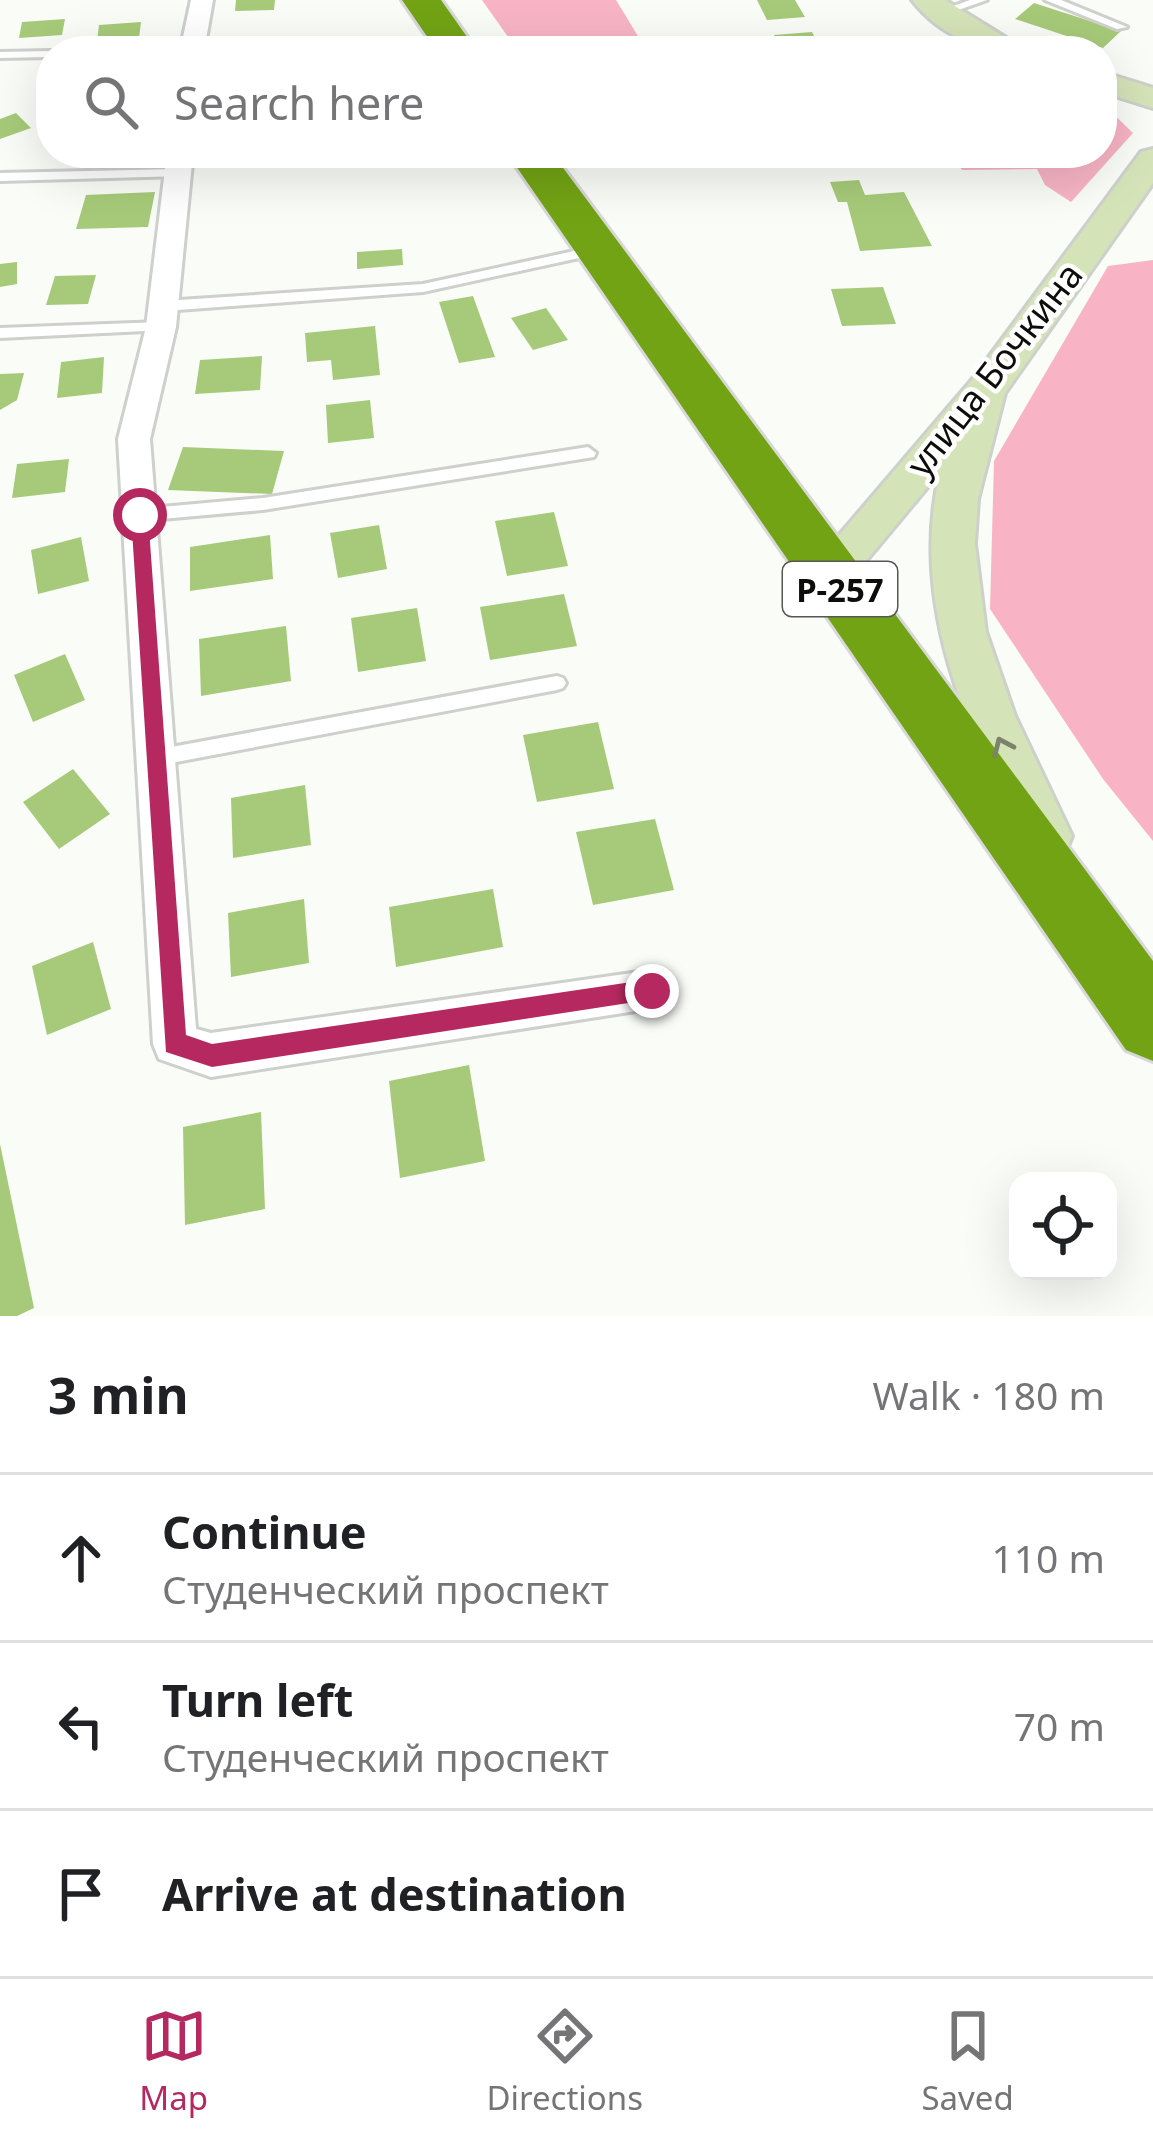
<!DOCTYPE html>
<html lang="en">
<head>
<meta charset="utf-8">
<style>
  :root { --surface:#fff; --page:#f6f6f6; --text:#202124; --muted:#757577; --line:#e0e0e0; --accent:#b62960 }
  body { margin:0; font-family:"Noto Sans",sans-serif; background:var(--page); color:var(--text) }
  .controls { position:absolute; right:36px; bottom:36px; display:grid; overflow:hidden; border-radius:24px; box-shadow:0 12px 48px #0002 }
  .controls button { width:108px; height:108px; display:grid; place-items:center; padding:0; border:0; border-bottom:3px solid var(--line); background:var(--surface); color:var(--text); font:60px sans-serif }
  .stop { position:absolute; width:36px; height:36px; margin:-27px; border:9px solid #b62960; border-radius:50%; background:#fff }
  .stop.end { background:#b62960; border-color:#fff; box-shadow:0 3px 12px #0008 }
  .list { margin:0; padding:0; list-style:none }
  h2 { display:flex; justify-content:space-between; align-items:center; height:156px; margin:0; padding:0 48px; font-size:51px }
  h2 small { font-size:39px; font-weight:400; color:var(--muted) }
  .list li { display:grid; grid-template-columns:78px 1fr auto; gap:36px; align-items:center; box-sizing:border-box; height:168px; padding:0 48px; border-top:3px solid var(--line) }
  .list b { display:block; font-size:45px; white-space:nowrap }
  .list p { margin:0; font-size:39px; white-space:nowrap; color:var(--muted) }
  .list em { font-size:39px; font-style:normal; color:var(--muted) }
  .icon { flex:none; width:66px; height:66px; fill:none; stroke:currentColor; stroke-width:2; stroke-linecap:round; stroke-linejoin:round }
  .map { position:relative; flex:none; width:1153px; height:1316px; overflow:hidden }
  .search { position:absolute; background:var(--surface); box-shadow:0 12px 48px #0002; left:36px; right:36px; top:36px; height:132px; display:flex; align-items:center; gap:30px; box-sizing:border-box; padding:0 42px; border-radius:48px; color:var(--muted); font-size:45px }
  .sheet { height:660px; background:var(--surface) }
  nav { display:flex; justify-content:space-around; align-items:center; box-sizing:border-box; height:168px; border-top:3px solid var(--line); background:var(--surface); font-size:33px; color:var(--muted) }
  nav a { display:grid; justify-items:center; gap:6px }
  nav .on { color:var(--accent) }
  .map>svg:first-child { display:block }
</style>
</head>
<body>
<div class="map">
<svg width="1153" height="1316" viewBox="0 0 1153 1316">
  <rect width="100%" height="100%" fill="#fafcf8"/>
  <path fill="#f8b4c5" d="M482 0H616L647 51H518Z
    M1102 103 1133 133 1071 202 1045 185 1037 169 962 170 951 153H1102Z
    M1153 260V841L1103 779 990 609 994 461 1108 266Z"/>
  <path fill="#a6ca79" d="M236 0H275L274 10 235 11Z
    M757 0H795L805 17 767 20Z
    M1034 3 1121 31 1103 48 1015 19Z
    M65 19 62 35 19 38 22 22Z
    M141 22 139 38 97 41 99 25Z
    M812 32 822 51H782L774 35Z
    M16 113 31 128 0 139V119Z
    M859 180 865 195 904 192 932 246 860 251 847 202H838L830 182Z
    M155 192 148 227 76 229 86 195Z
    M402 249 403 265 357 269V252Z
    M17 262V284L0 287V264Z
    M96 275 88 304 46 305 55 276Z
    M883 287 896 324 842 326 831 289Z
    M473 296 495 357 459 363 439 302Z
    M546 308 568 340 533 350 511 318Z
    M375 326 380 375 333 380 331 360 307 362 305 333Z
    M262 356 260 390 195 394 200 360Z
    M104 357 102 393 57 398 61 362Z
    M24 373 17 400 0 410V374Z
    M370 400 374 438 328 443 326 405Z
    M183 447 284 451 272 494 168 490Z
    M69 459 65 492 12 498 17 464Z
    M554 512 568 566 507 576 495 521Z
    M379 525 387 569 338 578 330 533Z
    M270 535 273 579 190 591V547Z
    M81 537 89 581 38 594 31 550Z
    M564 594 577 646 490 660 480 607Z
    M417 608 426 661 358 672 351 618Z
    M286 626 291 681 201 696 199 639Z
    M65 654 85 700 33 722 14 675Z
    M598 722 614 789 537 802 523 735Z
    M73 769 110 814 59 849 23 802Z
    M305 785 311 845 233 858 231 798Z
    M655 819 674 890 593 905 576 832Z
    M493 889 503 947 396 967 389 907Z
    M304 899 309 963 231 977 228 913Z
    M93 942 111 1009 47 1035 32 966Z
    M469 1065 485 1161 400 1178 389 1081Z
    M261 1112 265 1209 185 1225 183 1127Z
    M0 1144 34 1308 17 1316H0Z"/>
  <g fill="none" stroke-linecap="round" stroke-linejoin="round">
    <defs>
      <path id="lane" d="M970 0H987L944 15 934 13Z
        M1045 0H1061L1127 27 1117 29Z
        M193 47 198 51H161L167 48Z
        M51 51V57L0 58V52Z
        M177 169 183 173 182 176 0 181V173Z
        M597 246 602 247V253L423 292 164 311 157 306 164 301 423 284Z
        M161 322 168 327 166 330 0 338V328Z
        M588 447 596 453 594 457 263 510 139 521 131 515 139 509 263 498Z
        M557 676 563 678 566 683 563 688 557 690 155 766 148 764 145 758 148 752 155 750Z"/>
      <path id="street" d="M191 0H213L204 51H180Z
        M167 153H193L176 327 150 439 196 1029 211 1033 653 970 668 976 675 991 668 1006 211 1077 159 1059 153 1044 118 439 146 327Z"/>
      <path id="secondary" d="M912 0H945L1027 51C981 51 942 38 912 0Z
        M1102 72 1153 88V108L1102 92Z
        M1153 149V183L1005 393 978 499 975 544 986 632 1015 716 1072 836 1065 853 1046 859 1027 853C970 733 908 608 940 472L845 586 829 591 813 586 806 574 971 381 1141 152Z"/>
      <path id="highway" d="M402 0H441L477 51H437Z
        M507 153H552L1153 961V1061L1126 1050Z"/>
    </defs>
    <use href="#lane" stroke="#ced0cc" stroke-width="6"/>
    <use href="#street" stroke="#ced0cc" stroke-width="6"/>
    <use href="#secondary" stroke="#ced0cc" stroke-width="6"/>
    <use href="#highway" stroke="#d8d8d8" stroke-width="6"/>
    <use href="#lane" fill="#fff" fill-rule="evenodd"/>
    <use href="#street" fill="#fff" fill-rule="evenodd"/>
    <use href="#secondary" fill="#d5e3b8" fill-rule="evenodd"/>
    <use href="#highway" fill="#72a314" fill-rule="evenodd"/>
  </g>
  <defs><path id="oneway-chevron" d="M-2-3.5L2.5 0L-2 3.5" fill="none" stroke-width="1.6" stroke-linecap="round" stroke-linejoin="round" transform="scale(3)"/></defs>
  <use stroke="#7b836b" href="#oneway-chevron" transform="translate(1002 746) rotate(-114)"/>
  <path fill="#b62960" d="M140 509 148 515 186 1035 212 1044 652 979 661 983V998L212 1067 166 1052 131 515Z"/>
  <g text-anchor="middle" dominant-baseline="central" stroke-width="9" stroke-linejoin="round" paint-order="stroke">
    <rect fill="#fff" stroke="#565655" stroke-width="3" x="783" y="562" width="114" height="54" rx="9"/>
    <g font-size="33" font-weight="bold" fill="#0d0d0c">
      <text x="840" y="589">Р-257</text>
    </g>
    <g font-size="36" fill="#0d0d0c" stroke="#fff">
      <text transform="translate(994 369) rotate(-52)">улица Бочкина</text>
    </g>
  </g>
</svg>
<div class="controls">
<button><svg class="icon" aria-label="locate" viewBox="0 0 24 24"><circle cx="12" cy="12" r="6"/><path d="M12 2v4M12 18v4M2 12h4M18 12h4"/></svg></button>
</div>
<div class="stop" style="left:140px;top:515px"></div>
<div class="stop end" style="left:652px;top:991px"></div>
<div class="search"><svg class="icon" aria-label="search" viewBox="0 0 24 24"><circle cx="10" cy="10" r="6"/><path d="M15 15l6 6"/></svg>Search here</div>
</div>
<section class="sheet">
<h2>3 min<small>Walk · 180 m</small></h2>
<ul class="list">
<li><svg class="icon" aria-label="ahead" viewBox="0 0 24 24"><path d="M12 20V5M6 11l6-6 6 6"/></svg><div><b>Continue</b><p>Студенческий проспект</p></div><em>110 m</em></li>
<li><svg class="icon" aria-label="left" viewBox="0 0 24 24"><path d="M17 20v-9H6M10 6l-5 5 5 5"/></svg><div><b>Turn left</b><p>Студенческий проспект</p></div><em>70 m</em></li>
<li><svg class="icon" aria-label="arrive" viewBox="0 0 24 24"><path d="M6 21V4h12l-3 4 3 4H6"/></svg><div><b>Arrive at destination</b></div></li>
</ul>
</section>
<nav>
<a class="on"><svg class="icon" aria-label="map" viewBox="0 0 24 24"><path d="M3 6l6-2 6 2 6-2v14l-6 2-6-2-6 2zM9 4v14M15 6v14"/></svg>Map</a>
<a><svg class="icon" aria-label="directions" viewBox="0 0 24 24"><path d="M12 3l9 9-9 9-9-9zM9 14v-3h6M13 9l2 2-2 2"/></svg>Directions</a>
<a><svg class="icon" aria-label="saved" viewBox="0 0 24 24"><path d="M7 4h10v16l-5-4-5 4z"/></svg>Saved</a>
</nav>
</body>
</html>
